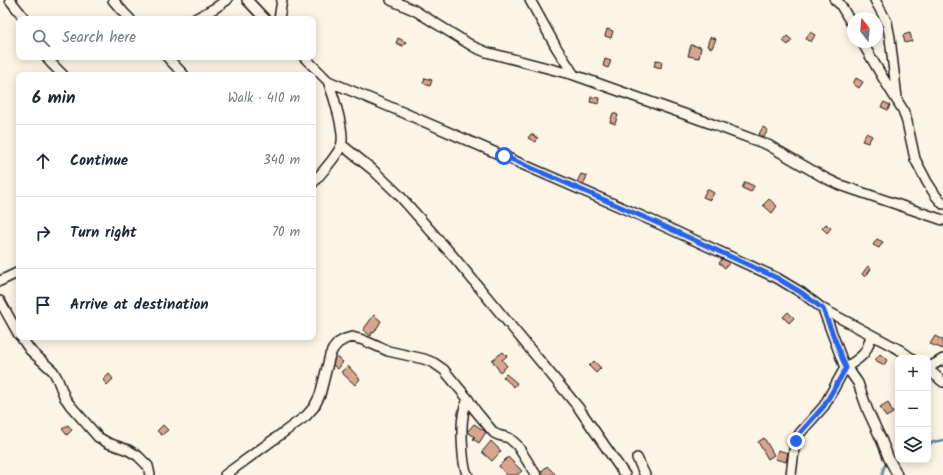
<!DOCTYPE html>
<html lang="en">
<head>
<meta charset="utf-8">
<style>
  :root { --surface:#fff; --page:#f2f2f3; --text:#1f2937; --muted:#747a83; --line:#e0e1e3 }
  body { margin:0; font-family:Kalam,sans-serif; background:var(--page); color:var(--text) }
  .controls { position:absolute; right:12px; bottom:12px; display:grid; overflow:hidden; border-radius:8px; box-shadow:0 2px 10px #0003 }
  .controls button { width:36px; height:36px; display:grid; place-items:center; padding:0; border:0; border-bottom:1px solid var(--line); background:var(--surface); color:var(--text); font:20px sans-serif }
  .compass { position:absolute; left:847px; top:12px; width:36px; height:36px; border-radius:50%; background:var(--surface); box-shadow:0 2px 10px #0003; rotate:344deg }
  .stop { position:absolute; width:12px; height:12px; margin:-9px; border:3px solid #2563eb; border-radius:50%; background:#fff }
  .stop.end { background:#2563eb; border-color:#fff; box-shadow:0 1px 4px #0008 }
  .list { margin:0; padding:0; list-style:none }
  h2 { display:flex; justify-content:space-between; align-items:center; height:52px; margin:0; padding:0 16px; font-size:17px }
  h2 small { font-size:13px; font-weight:400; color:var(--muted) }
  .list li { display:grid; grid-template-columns:26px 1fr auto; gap:12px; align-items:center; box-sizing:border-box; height:72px; padding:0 16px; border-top:1px solid var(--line) }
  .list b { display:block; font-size:15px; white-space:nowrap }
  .list em { font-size:13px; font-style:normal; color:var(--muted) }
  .icon { flex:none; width:22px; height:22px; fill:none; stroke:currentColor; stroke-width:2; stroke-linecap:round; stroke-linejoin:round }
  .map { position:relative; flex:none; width:943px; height:475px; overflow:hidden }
  .search { position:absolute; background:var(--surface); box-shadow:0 2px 10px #0003; left:16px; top:16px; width:300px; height:44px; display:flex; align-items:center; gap:10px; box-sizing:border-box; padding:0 14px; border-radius:8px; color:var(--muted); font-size:15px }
  .panel { position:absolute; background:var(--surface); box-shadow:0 2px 10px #0003; left:16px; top:72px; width:300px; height:268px; border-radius:8px }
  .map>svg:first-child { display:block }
</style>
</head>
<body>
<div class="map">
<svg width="943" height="475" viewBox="0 0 943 475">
  <rect width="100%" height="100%" fill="#fcf5e5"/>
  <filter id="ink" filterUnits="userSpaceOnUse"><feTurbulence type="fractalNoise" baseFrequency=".025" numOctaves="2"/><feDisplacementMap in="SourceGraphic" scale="8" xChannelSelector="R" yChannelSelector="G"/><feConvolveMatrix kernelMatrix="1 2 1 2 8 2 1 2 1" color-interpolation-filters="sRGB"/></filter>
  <g filter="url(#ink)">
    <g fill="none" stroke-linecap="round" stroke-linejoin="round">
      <path stroke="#62899d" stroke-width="2.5" d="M928 445 933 442 943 440
        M891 459 898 456
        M882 475 884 467 887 462"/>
    </g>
    <path fill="#d9a58e" stroke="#1c1c1c" d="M607 29 613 31 611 38 605 36Z
      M810 32 815 35 811 42 806 39Z
      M910 33 912 41 905 43 903 35Z
      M787 36 792 40 788 45 783 41Z
      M710 37 716 39 712 48 707 46Z
      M398 38 406 42 403 46 396 43Z
      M691 45 701 47 699 58 688 56Z
      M605 59 611 61 608 68 603 66Z
      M656 60 662 61 661 68 654 66Z
      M425 78 432 80 430 86 423 83Z
      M856 78 863 82 859 88 853 84Z
      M591 97 600 98 599 104 590 102Z
      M884 102 890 105 888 110 881 107Z
      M613 113 618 115 615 124 610 122Z
      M763 127 768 130 764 137 759 134Z
      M866 133 872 136 868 143 862 141Z
      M531 134 538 138 535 142 528 138Z
      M581 174 587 176 583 185 577 182Z
      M745 182 754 186 751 192 742 188Z
      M707 189 714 193 710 200 703 197Z
      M769 199 777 206 772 213 763 205Z
      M826 224 831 228 827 233 822 228Z
      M877 239 883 242 879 248 873 245Z
      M724 257 730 262 725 268 719 263Z
      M868 266 871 269 865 277 862 274Z
      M788 312 794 318 789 323 783 317Z
      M374 315 381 321 374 333 372 332 371 336 363 330Z
      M935 336 943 340V349L930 344Z
      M503 352 507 356 502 360 507 366 500 372 492 360Z
      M880 354 887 360 884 365 875 360Z
      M335 355 343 362 338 369 329 362Z
      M594 361 601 368 596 373 589 366Z
      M348 366 360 379 355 385 341 372Z
      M109 374 113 379 107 385 103 380Z
      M506 374 517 383 514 387 503 377Z
      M888 402 893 413 886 417 880 407Z
      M474 424 486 432 479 443 473 439 475 437 467 432Z
      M68 425 72 430 67 435 62 429Z
      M163 425 168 430 162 435 157 431Z
      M764 438 774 455 768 459 758 442Z
      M491 441 501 451 492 461 482 452Z
      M778 450 788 453 786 462 775 459Z
      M508 457 522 471 517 475H507L499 466Z
      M547 466 556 475H543L541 472Z"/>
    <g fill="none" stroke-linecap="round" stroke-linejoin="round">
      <defs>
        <path id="minor" d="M10 0 25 19
          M113 0 124 13 130 19
          M247 0 265 19
          M391 0 414 10 474 47 486 52 574 75 704 121 768 145 825 178 840 185 943 220
          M530 0 556 47 574 75
          M835 0 840 4 853 26
          M875 0 887 22 890 38 897 98
          M195 19 215 8 227 0
          M279 19 282 0
          M862 42 883 78 903 110 907 122 915 159 927 182 936 196 943 204
          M47 57 50 62 63 75
          M167 57 184 75
          M304 57 328 81 402 112 655 222 777 278 802 293 823 309 845 368 824 406 800 433 796 441 794 450 791 475
          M342 145 373 170 399 195 453 256 578 407 625 475
          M313 183C321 173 336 158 341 146 346 134 333 94 328 81
          M0 281 19 272
          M0 301 19 335
          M823 309 900 350 911 358
          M871 335C867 355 861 357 845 368L851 373 858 383 868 411 881 439 889 459 895 470 897 475
          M21 337 30 350 53 371 57 378 65 398 70 405 98 437 108 443 128 450 138 456 148 466 150 475
          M928 368 943 359
          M928 369 943 382
          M637 458 645 475
          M225 475 306 416 314 407 320 395 330 355 333 349 338 343 345 339 352 337 363 340 388 351 424 359 434 363 444 370 468 399 475 410 494 433 498 435 509 438 517 445 536 475
          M468 475C462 468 461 427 463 417 463 410 466 405 468 399"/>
      </defs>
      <use href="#minor" stroke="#1c1c1c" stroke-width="12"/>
      <use href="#minor" stroke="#fcf5e5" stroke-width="9"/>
    </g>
  </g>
  <g fill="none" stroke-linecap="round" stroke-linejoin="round" filter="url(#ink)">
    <path stroke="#2563eb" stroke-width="5" d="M504 156 655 222 777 278 802 293 823 309 846 368 824 406 800 433 796 441"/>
  </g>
</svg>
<div class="controls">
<button>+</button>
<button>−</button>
<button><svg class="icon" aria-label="layers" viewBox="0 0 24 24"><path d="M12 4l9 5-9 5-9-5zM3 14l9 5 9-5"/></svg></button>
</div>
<svg class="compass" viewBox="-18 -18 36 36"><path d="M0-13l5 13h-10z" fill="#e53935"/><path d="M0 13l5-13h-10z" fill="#747a83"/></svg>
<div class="stop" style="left:504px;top:156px"></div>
<div class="stop end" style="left:796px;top:441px"></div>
<div class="search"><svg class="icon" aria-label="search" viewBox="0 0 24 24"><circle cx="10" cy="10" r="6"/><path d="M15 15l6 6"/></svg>Search here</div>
<section class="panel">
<h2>6 min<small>Walk · 410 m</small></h2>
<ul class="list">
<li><svg class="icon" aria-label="ahead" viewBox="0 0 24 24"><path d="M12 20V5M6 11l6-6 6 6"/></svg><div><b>Continue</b></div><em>340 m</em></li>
<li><svg class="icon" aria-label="right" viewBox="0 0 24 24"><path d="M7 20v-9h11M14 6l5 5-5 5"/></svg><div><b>Turn right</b></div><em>70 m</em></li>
<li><svg class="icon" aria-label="arrive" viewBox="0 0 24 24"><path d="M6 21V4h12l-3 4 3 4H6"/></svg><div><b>Arrive at destination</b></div></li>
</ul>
</section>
</div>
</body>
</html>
